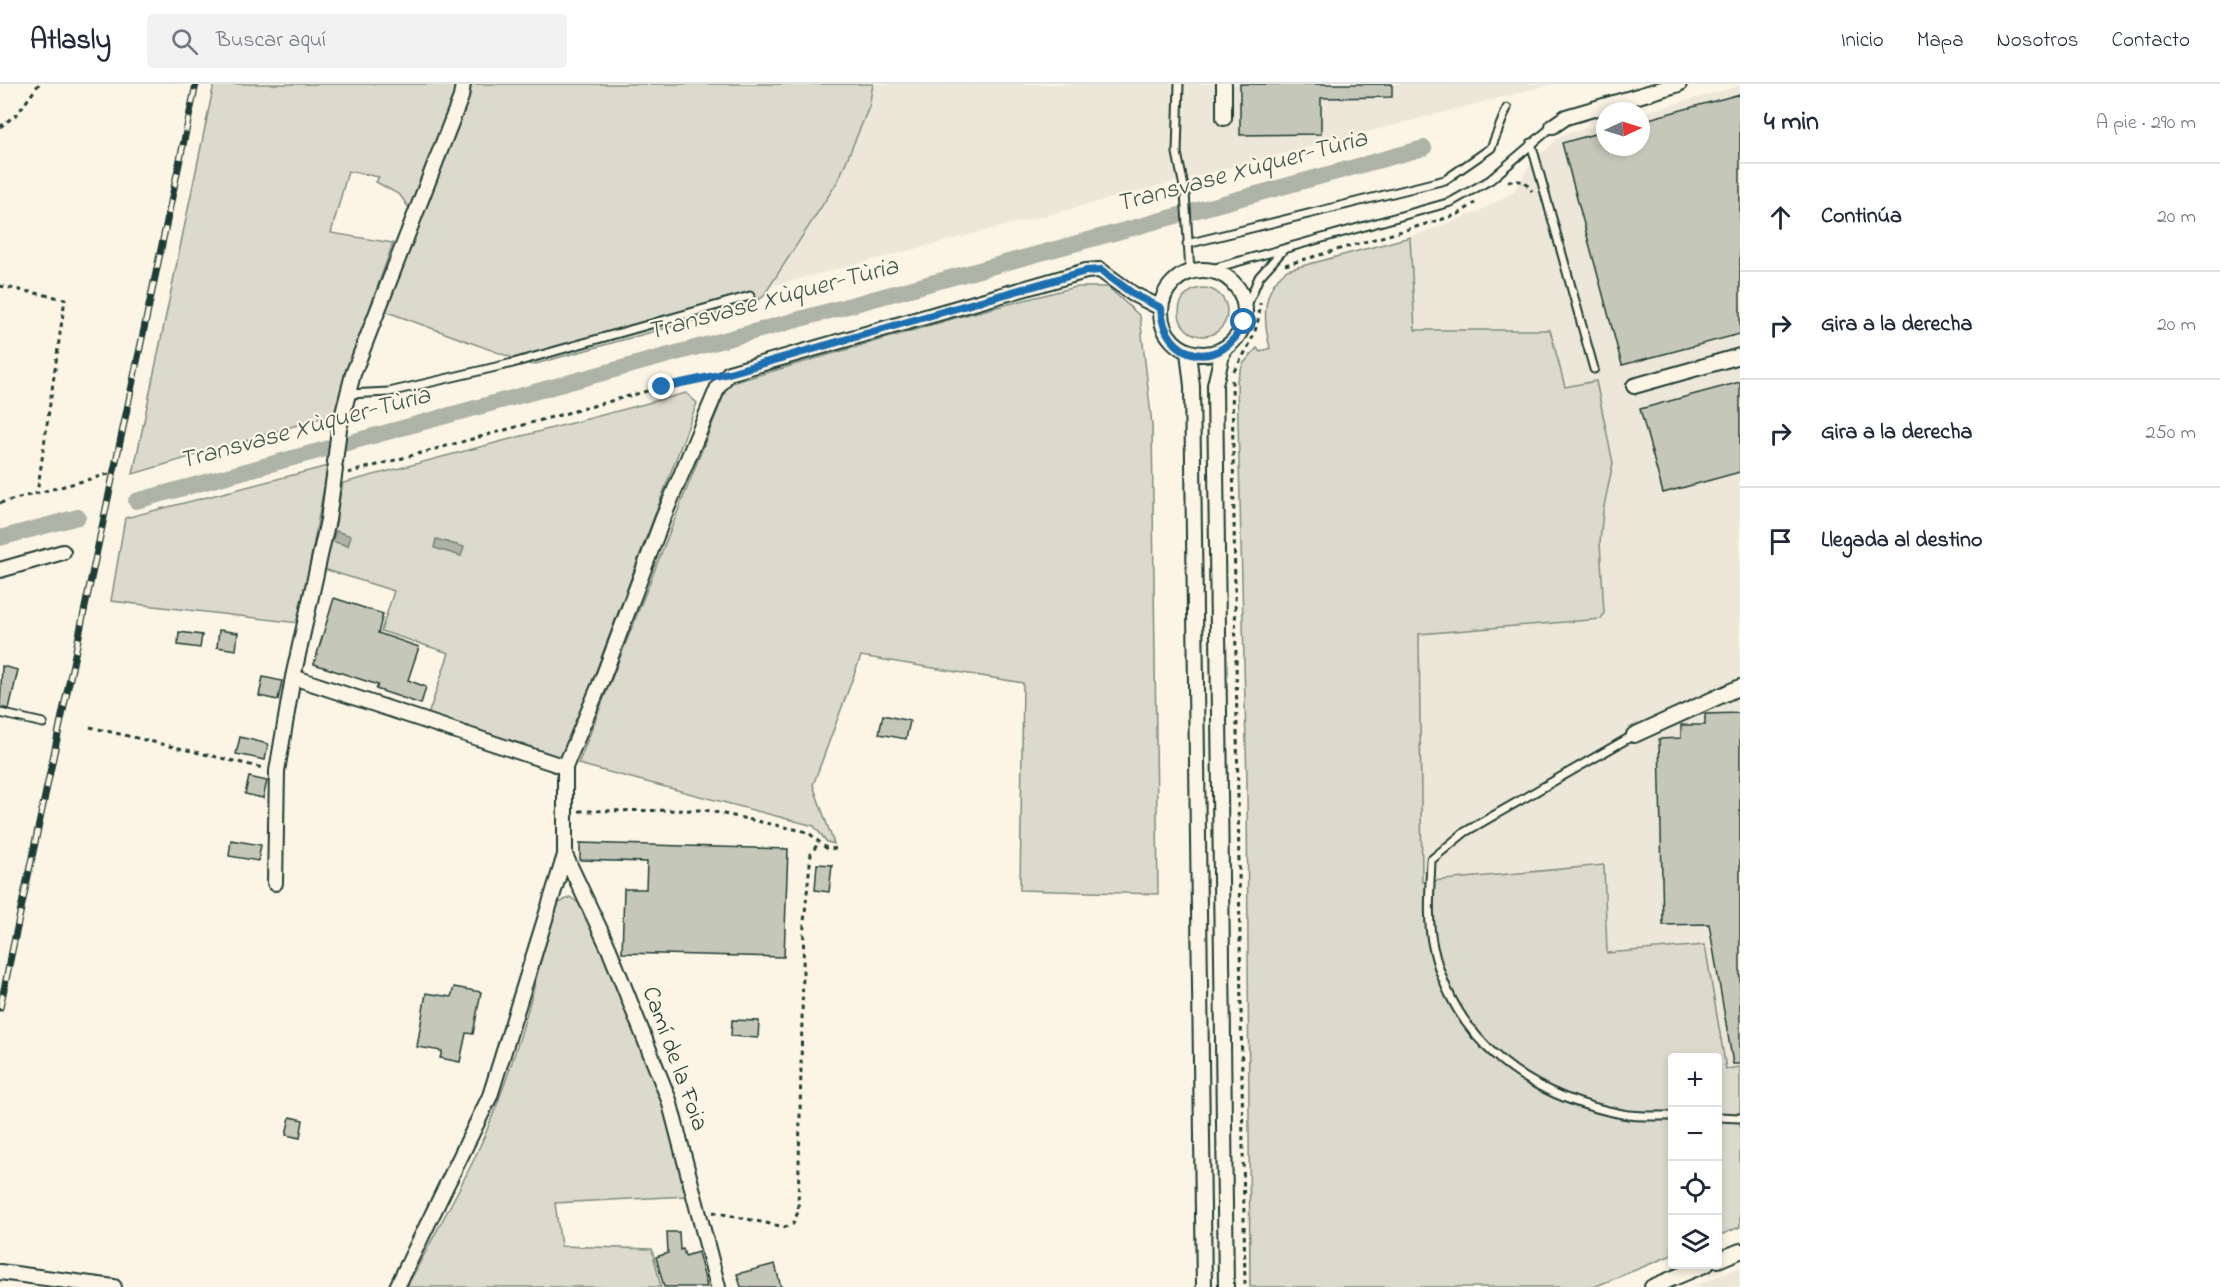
<!DOCTYPE html>
<html lang="es">
<head>
<meta charset="utf-8">
<style>
  :root { --surface:#fff; --page:#f2f2f3; --text:#1f2937; --muted:#747a83; --line:#e0e1e3 }
  body { margin:0; font-family:"Indie Flower",sans-serif; background:var(--page); color:var(--text) }
  .controls { position:absolute; right:18px; bottom:18px; display:grid; overflow:hidden; border-radius:6px; box-shadow:0 3px 9px #0003 }
  .controls button { width:54px; height:54px; display:grid; place-items:center; padding:0; border:0; border-bottom:2px solid var(--line); background:var(--surface); color:var(--text); font:30px sans-serif }
  .compass { position:absolute; left:1596px; top:18px; width:54px; height:54px; border-radius:50%; background:var(--surface); box-shadow:0 3px 9px #0003; rotate:86deg }
  .stop { position:absolute; width:18px; height:18px; margin:-14px; border:4px solid #1f6fb2; border-radius:50%; background:#fff }
  .stop.end { background:#1f6fb2; border-color:#fff; box-shadow:0 2px 6px #0008 }
  .list { margin:0; padding:0; list-style:none }
  h2 { display:flex; justify-content:space-between; align-items:center; height:78px; margin:0; padding:0 24px; font-size:26px }
  h2 small { font-size:20px; font-weight:400; color:var(--muted) }
  .list li { display:grid; grid-template-columns:39px 1fr auto; gap:18px; align-items:center; box-sizing:border-box; height:108px; padding:0 24px; border-top:2px solid var(--line) }
  .list b { display:block; font-size:22px; white-space:nowrap }
  .list em { font-size:20px; font-style:normal; color:var(--muted) }
  .icon { flex:none; width:33px; height:33px; fill:none; stroke:currentColor; stroke-width:2; stroke-linecap:round; stroke-linejoin:round }
  .map { position:relative; flex:none; width:1740px; height:1203px; overflow:hidden }
  header { display:flex; align-items:center; gap:36px; box-sizing:border-box; height:84px; padding:0 30px; background:var(--surface); border-bottom:2px solid var(--line) }
  header strong { font-size:28px }
  nav { display:flex; gap:33px; margin-inline-start:auto; font-size:21px }
  .search { width:420px; height:54px; background:var(--page); display:flex; align-items:center; gap:15px; box-sizing:border-box; padding:0 21px; border-radius:6px; color:var(--muted); font-size:22px }
  main { display:flex }
  aside { flex:1; background:var(--surface) }
  .map>svg:first-child { display:block }
</style>
</head>
<body>
<header>
<strong>Atlasly</strong>
<div class="search"><svg class="icon" aria-label="search" viewBox="0 0 24 24"><circle cx="10" cy="10" r="6"/><path d="M15 15l6 6"/></svg>Buscar aquí</div>
<nav><a>Inicio</a><a>Mapa</a><a>Nosotros</a><a>Contacto</a></nav>
</header>
<main>
<div class="map">
<svg width="1740" height="1203" viewBox="0 0 1740 1203">
  <rect width="100%" height="100%" fill="#fcf5e5"/>
  <filter id="ink" filterUnits="userSpaceOnUse"><feTurbulence type="fractalNoise" baseFrequency=".0167" numOctaves="2"/><feDisplacementMap in="SourceGraphic" scale="12" xChannelSelector="R" yChannelSelector="G"/><feConvolveMatrix kernelMatrix="1 2 1 2 8 2 1 2 1" color-interpolation-filters="sRGB"/></filter>
  <g filter="url(#ink)">
    <path fill="#ece7d8" d="M873 0H1553L772 202 838 97 869 23Z
      M1740 2V983L1726 986 1705 861 1606 869 1604 781 1422 798 1418 550 1601 535 1604 529 1600 458 1603 427 1596 298 1565 303 1550 247 1415 246 1410 153 1475 129 1514 108 1529 82 1561 51 1605 39V63H1641V29Z
      M1740 1183V1203H1692Z"/>
    <path fill="#dcdacc" stroke="#7e8c80" stroke-width="1.5" d="M214 0H873L869 23 838 97 763 213 750 221 532 281 382 226 419 127 409 124 400 111 376 98 379 93 348 87 331 149 393 159 350 280 338 329 133 390Z
      M1410 153 1415 246H1550L1565 303 1596 297 1613 379 1603 427 1600 458 1604 529 1601 535 1419 550 1422 798 1604 781 1607 869 1705 861 1726 985 1740 983V1143L1718 1152V974H1672V1171L1594 1203H1250L1247 699 1237 296 1243 280 1257 264 1260 268 1270 264C1263 236 1261 205 1287 186Z
      M1075 203H1108L1140 232 1152 341 1158 810 1020 806 1023 599 861 572 813 701 834 760 827 758 814 742 578 680 728 300 966 231Z
      M1179 228a24 24 0 1 1 48 0a24 24 0 1 1-48 0Z
      M686 309 697 319 563 675 428 631 449 569 381 547 394 507 324 485 343 399Z
      M328 382 299 539 111 517 125 434Z
      M570 813 580 820 602 867 665 1025 686 1112 555 1119 561 1162 652 1165 661 1203H407C429 1160 454 1117 475 1073 511 996 532 914 552 832L559 819Z"/>
    <path fill="#aeb3a7" stroke="#758479" stroke-width="1.5" d="M336 447 351 452 348 462 332 457Z
      M436 455 464 463 461 472 434 464Z"/>
    <g fill="none" stroke-linecap="round" stroke-linejoin="round">
      <path stroke="#aeb3a7" stroke-width="16" d="M136 417 1424 64
        M0 454 78 433"/>
    </g>
    <path fill="#c5c7b9" stroke="#1f3d34" stroke-width="1.5" d="M1240 0H1392V13L1321 14V50L1240 51Z
      M1740 10V250L1622 281 1562 59 1605 47V63H1641V37Z
      M1740 298V388L1663 409 1640 325Z
      M334 514 383 530 378 549 419 563 408 596 426 603 421 620 376 605 378 601 314 580Z
      M219 546 238 549 236 566 217 563Z
      M179 548 202 551 200 564 178 561Z
      M2 582 18 586 9 625 0 623Z
      M263 593 282 597 278 616 259 612Z
      M1740 629V980H1733L1709 840 1663 841 1659 655 1681 654V641H1705V630Z
      M883 631 910 637 906 655 879 650Z
      M240 653 268 660 265 676 236 670Z
      M249 693 267 697 263 714 245 710Z
      M231 756 261 761 258 777 229 772Z
      M580 759 788 765 784 873 622 869 624 805H646L647 778 580 776Z
      M817 780 832 781 829 808 815 806Z
      M454 903 481 908 473 950 466 949 460 978 440 974 442 967 417 963 426 909 451 913Z
      M732 936 759 937 758 954 731 952Z
      M290 1033 303 1036 300 1054 286 1051Z
      M667 1148H679L680 1166 683 1165 685 1172 698 1168 707 1203H664L656 1173 668 1169Z
      M775 1180 781 1203H741L737 1190Z"/>
    <g fill="none" stroke-linecap="round" stroke-linejoin="round">
      <defs>
        <path id="lane" d="M1179 0 1177 69 1185 108 1190 188
          M1531 59 1594 285
          M1187 160 1445 96 1491 64 1507 24
          M1208 186 1451 118 1490 96 1553 42
          M1245 226 1259 193 1284 165
          M348 310 389 308 513 279 750 212
          M0 629 43 639
          M1634 651 1465 748 1431 776C1430 804 1427 836 1433 863 1455 959 1528 1012 1622 1030 1638 1033 1656 1032 1672 1032
          M1718 1033 1740 1034"/>
        <path id="street" d="M1224 0V34
          M1553 42 1566 33 1679 0
          M1161 228a42 42 0 1 1 84 0a42 42 0 1 1-84 0Z
          M1223 266 1215 301 1226 1203
          M1188 268 1192 302 1204 1203
          M1634 302 1740 272
          M335 378 339 345 353 290 461 13 463 0
          M335 385 328 436 293 593 565 683
          M0 486 63 468
          M1634 651 1740 603
          M565 771 609 865 669 1016 718 1203
          M275 799 277 687 293 593
          M1718 1176 1740 1167
          M0 1188 114 1203
          M397 1203 490 1012 565 771V683L603 593 663 434 718 303 729 289 1086 187 1100 186 1133 210 1161 224
          M1652 1203 1707 1180"/>
      </defs>
      <use href="#lane" stroke="#1f3d34" stroke-width="11"/>
      <use href="#street" stroke="#1f3d34" stroke-width="18"/>
      <path stroke="#1f3d34" stroke-width="3" stroke-dasharray="4.5 4.5" stroke-linecap="butt" d="M0 43 18 29 39 0
        M1508 97H1524L1532 107
        M1285 181 1457 131 1475 119
        M0 202 65 215 37 410
        M1234 287C1248 264 1259 247 1260 219
        M1232 296 1245 1203
        M348 389 662 303 706 294
        M0 419 113 389
        M90 643 263 684
        M579 727 705 726 808 748 826 764 838 765
        M713 1128 785 1143 793 1140 798 1128 804 838 811 770 819 758"/>
      <use href="#lane" stroke="#fcf5e5" stroke-width="7"/>
      <use href="#street" stroke="#fcf5e5" stroke-width="14"/>
      <defs>
        <path id="rail" d="M0 924 196 0"/>
      </defs>
      <use href="#rail" stroke="#1f3d34" stroke-width="7"/>
      <use href="#rail" stroke="#fcf5e5" stroke-width="4.5" stroke-dasharray="14" stroke-linecap="butt"/>
    </g>
  </g>
  <g fill="none" stroke-linecap="round" stroke-linejoin="round" filter="url(#ink)">
    <path stroke="#1f6fb2" stroke-width="8" d="M662 303 729 289 1086 187 1101 186 1133 210 1161 224C1163 277 1223 289 1244 238"/>
  </g>
  <g text-anchor="middle" dominant-baseline="central" stroke-width="4.5" stroke-linejoin="round" paint-order="stroke">
    <g font-size="24" fill="#1f3d34" stroke="#fcf5e5">
      <text transform="translate(674 975) rotate(70)">Camí de la Foia</text>
    </g>
    <g font-size="26" font-style="italic" fill="#435a51" stroke="#fcf5e5">
      <text transform="translate(1242 88) rotate(-15)">Transvase Xùquer-Tùria</text>
      <text transform="translate(773 216) rotate(-15)">Transvase Xùquer-Tùria</text>
      <text transform="translate(305 345) rotate(-15)">Transvase Xùquer-Tùria</text>
    </g>
  </g>
</svg>
<div class="controls">
<button>+</button>
<button>−</button>
<button><svg class="icon" aria-label="locate" viewBox="0 0 24 24"><circle cx="12" cy="12" r="6"/><path d="M12 2v4M12 18v4M2 12h4M18 12h4"/></svg></button>
<button><svg class="icon" aria-label="layers" viewBox="0 0 24 24"><path d="M12 4l9 5-9 5-9-5zM3 14l9 5 9-5"/></svg></button>
</div>
<svg class="compass" viewBox="-18 -18 36 36"><path d="M0-13l5 13h-10z" fill="#e53935"/><path d="M0 13l5-13h-10z" fill="#747a83"/></svg>
<div class="stop" style="left:1244px;top:238px"></div>
<div class="stop end" style="left:662px;top:303px"></div>
</div>
<aside>
<h2>4 min<small>A pie · 290 m</small></h2>
<ul class="list">
<li><svg class="icon" aria-label="ahead" viewBox="0 0 24 24"><path d="M12 20V5M6 11l6-6 6 6"/></svg><div><b>Continúa</b></div><em>20 m</em></li>
<li><svg class="icon" aria-label="right" viewBox="0 0 24 24"><path d="M7 20v-9h11M14 6l5 5-5 5"/></svg><div><b>Gira a la derecha</b></div><em>20 m</em></li>
<li><svg class="icon" aria-label="right" viewBox="0 0 24 24"><path d="M7 20v-9h11M14 6l5 5-5 5"/></svg><div><b>Gira a la derecha</b></div><em>250 m</em></li>
<li><svg class="icon" aria-label="arrive" viewBox="0 0 24 24"><path d="M6 21V4h12l-3 4 3 4H6"/></svg><div><b>Llegada al destino</b></div></li>
</ul>
</aside>
</main>
</body>
</html>
